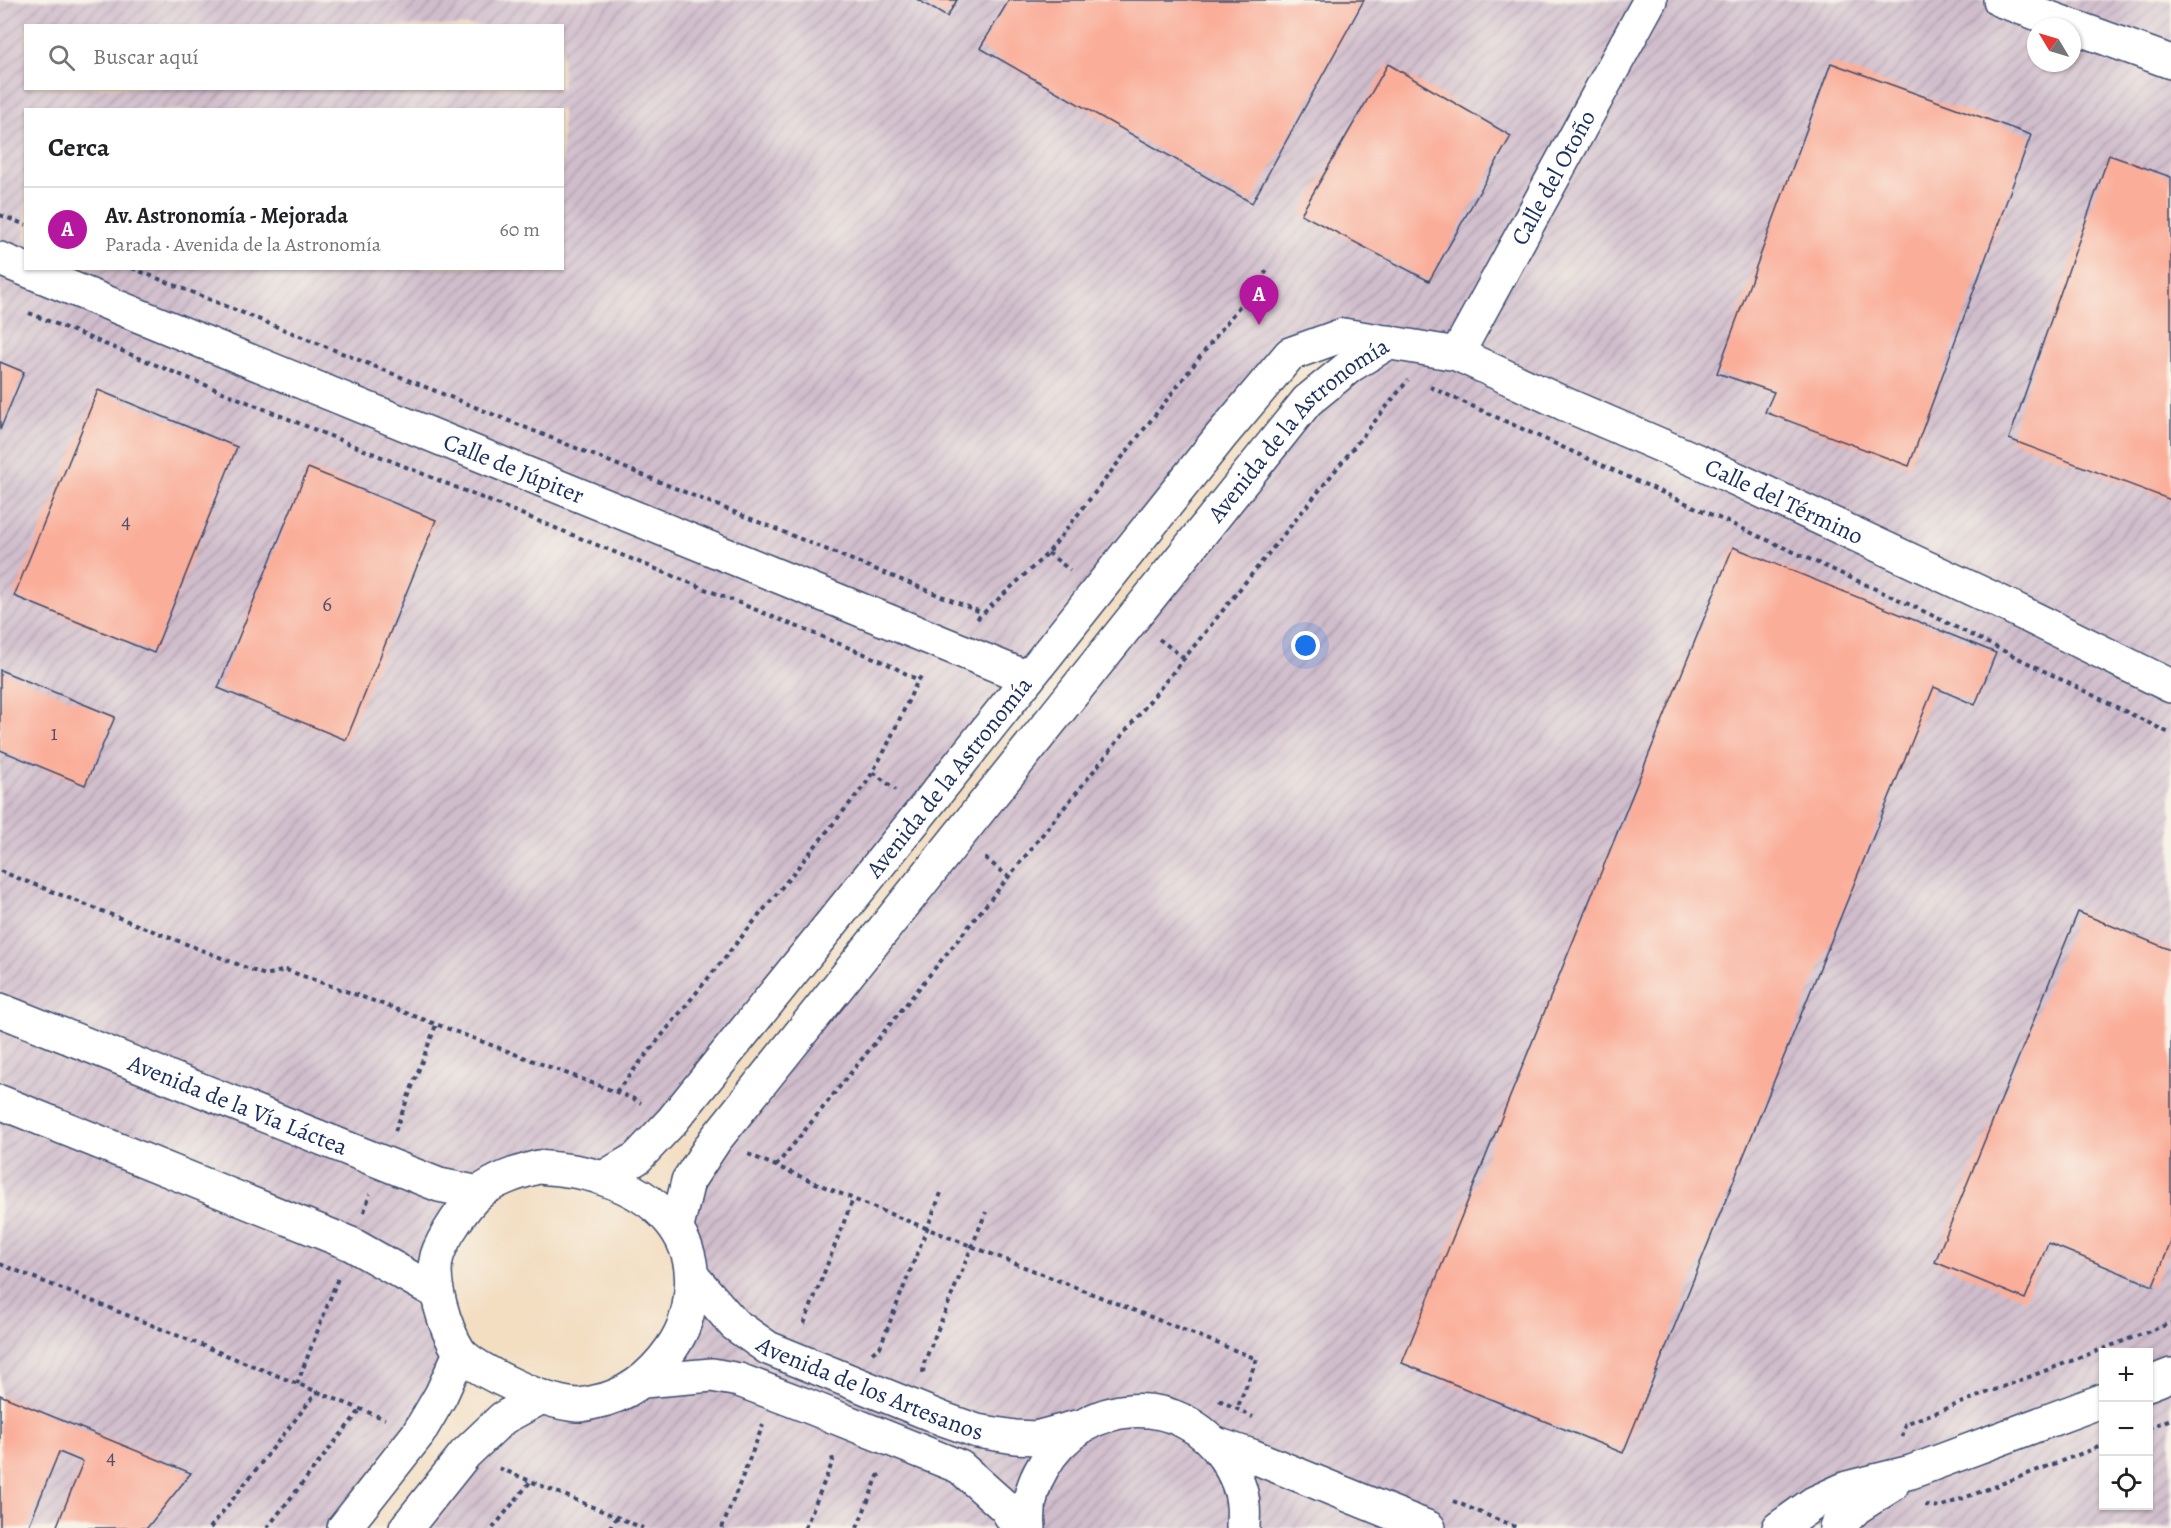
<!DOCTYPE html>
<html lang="es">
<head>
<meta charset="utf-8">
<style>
  :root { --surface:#fff; --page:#f2f2f2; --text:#202124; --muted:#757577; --line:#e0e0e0; --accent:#b5179e }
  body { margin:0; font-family:Alegreya,serif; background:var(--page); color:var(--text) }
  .controls { position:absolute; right:18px; bottom:18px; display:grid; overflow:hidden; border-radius:0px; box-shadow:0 2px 4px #0004 }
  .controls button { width:54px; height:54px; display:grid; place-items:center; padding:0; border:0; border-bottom:2px solid var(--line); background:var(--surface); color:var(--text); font:30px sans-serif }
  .compass { position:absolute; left:2027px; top:18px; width:54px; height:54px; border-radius:50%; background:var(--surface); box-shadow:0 2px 4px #0004; rotate:308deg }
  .you { position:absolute; left:1306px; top:646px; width:21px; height:21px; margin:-15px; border:4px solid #fff; border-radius:50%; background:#1a73e8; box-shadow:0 0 0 9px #1a73e833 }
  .badge { display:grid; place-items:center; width:39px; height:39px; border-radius:50%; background:var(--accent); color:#fff; font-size:20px; font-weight:700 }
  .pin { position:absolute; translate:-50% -50px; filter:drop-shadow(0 2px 3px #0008) }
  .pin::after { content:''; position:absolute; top:32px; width:21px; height:18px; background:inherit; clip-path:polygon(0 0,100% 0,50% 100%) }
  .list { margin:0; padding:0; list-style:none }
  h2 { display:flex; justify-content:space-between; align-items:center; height:78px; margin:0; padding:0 24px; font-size:26px }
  h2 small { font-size:20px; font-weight:400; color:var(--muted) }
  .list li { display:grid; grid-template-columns:39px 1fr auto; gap:18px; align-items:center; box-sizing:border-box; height:84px; padding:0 24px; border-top:2px solid var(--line) }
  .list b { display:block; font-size:22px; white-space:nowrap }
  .list p { margin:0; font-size:20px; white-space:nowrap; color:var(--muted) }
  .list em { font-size:20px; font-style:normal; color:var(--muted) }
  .icon { flex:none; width:33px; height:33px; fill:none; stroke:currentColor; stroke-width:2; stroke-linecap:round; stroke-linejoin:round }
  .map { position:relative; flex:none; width:2171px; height:1528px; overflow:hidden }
  .search { position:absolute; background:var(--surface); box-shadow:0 2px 4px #0004; left:24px; top:24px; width:540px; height:66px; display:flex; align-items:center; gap:15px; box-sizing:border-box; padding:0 21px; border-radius:0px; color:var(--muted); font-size:22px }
  .panel { position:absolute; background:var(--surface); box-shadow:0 2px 4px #0004; left:24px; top:108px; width:540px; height:162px; border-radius:0px }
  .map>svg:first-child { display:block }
</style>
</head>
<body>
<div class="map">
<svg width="2171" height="1528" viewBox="0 0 2171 1528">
  <defs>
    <pattern id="industrial-furrows" width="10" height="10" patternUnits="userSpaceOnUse" patternTransform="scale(1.5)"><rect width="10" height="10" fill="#d0bdcc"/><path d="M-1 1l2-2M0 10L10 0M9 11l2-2" fill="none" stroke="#a89aa9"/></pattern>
  </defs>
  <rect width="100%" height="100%" fill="#f7f3e8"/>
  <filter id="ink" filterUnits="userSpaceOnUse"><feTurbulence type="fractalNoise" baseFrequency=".0167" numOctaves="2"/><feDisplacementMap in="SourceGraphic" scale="12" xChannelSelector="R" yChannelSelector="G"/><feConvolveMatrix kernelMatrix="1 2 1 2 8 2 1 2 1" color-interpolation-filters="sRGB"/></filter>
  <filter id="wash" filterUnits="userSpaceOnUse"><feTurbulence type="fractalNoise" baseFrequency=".008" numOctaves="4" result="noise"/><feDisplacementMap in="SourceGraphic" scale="24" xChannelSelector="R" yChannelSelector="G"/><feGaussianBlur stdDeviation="1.35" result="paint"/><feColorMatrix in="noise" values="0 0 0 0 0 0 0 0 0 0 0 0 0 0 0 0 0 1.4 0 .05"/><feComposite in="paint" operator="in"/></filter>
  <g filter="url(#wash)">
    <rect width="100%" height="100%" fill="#f3dec2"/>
    <path fill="url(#industrial-furrows)" fill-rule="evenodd" d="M0 0H2171V1528H406L503 1418 579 1405 683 1333 688 1181 1254 470 1388 343 1290 355 637 1158 510 1175 438 1256 460 1353 344 1528H0ZM26 26H562V88H26ZM2036 27H2072V63H2036ZM26 110H562V268H26ZM2104 1352H2148V1506H2104Z"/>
    <g id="blocks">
      <path fill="#faae9a" d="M918 0H957L947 17Z
        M1009 0H1364L1252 203 980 48Z
        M1831 63 2031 135 1909 466 1765 412 1774 392 1717 373Z
        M1388 64 1511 136 1429 281 1301 214Z
        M2109 155 2171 177V500L2009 439Z
        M0 362 24 372 0 430Z
        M98 390 237 447 154 653 14 596Z
        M308 468 436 520 346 740 218 688Z
        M1733 547 1996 653 1975 705 1934 687 1623 1453 1402 1363Z
        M0 670 115 717 85 785 0 750Z
        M2078 912 2171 950V1242L2153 1286 2048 1243 2025 1299 1935 1262Z
        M0 1395 191 1473 147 1528H56L83 1462 59 1452 28 1528H0Z"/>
    </g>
  </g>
  <g filter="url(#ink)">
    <use href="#blocks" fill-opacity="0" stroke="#3b496d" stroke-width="1.5"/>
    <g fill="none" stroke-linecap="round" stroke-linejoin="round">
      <defs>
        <g id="minor">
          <path d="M2000 0 2171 62"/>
          <path id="s1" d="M0 259 1028 678"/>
          <path id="s2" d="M1457 354 1650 0"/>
          <path id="s3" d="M0 1010 439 1185 479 1193"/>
          <path d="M0 1102 351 1244 436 1292"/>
          <path d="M538 1167C560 1169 583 1171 604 1179 655 1196 697 1233 691 1291 689 1314 684 1330 671 1349 652 1376 628 1396 595 1402 590 1403 583 1405 577 1405 552 1403 527 1392 505 1381 492 1375 467 1362 459 1351 445 1329 430 1281 437 1256 442 1239 466 1203 480 1192 497 1179 517 1173 538 1167Z"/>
          <path id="s4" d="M603 1178 637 1158 672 1121 923 810 1221 436 1290 354 1343 335 1457 354 1567 405 1702 463 1998 601 2171 686"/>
          <path id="s5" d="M677 1227 688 1181 715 1140 1307 401 1350 366 1389 342"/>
          <path id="s6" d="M693 1277 734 1324 768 1348 943 1419 977 1431 1015 1437 1036 1438 1077 1427"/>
          <path d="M643 1381 712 1375 739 1380 805 1405 960 1467 1006 1508 1018 1528"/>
          <path d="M2148 1384 2171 1375"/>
          <path d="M1216 1444 1252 1456 1429 1528"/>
          <path d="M344 1528 418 1434 441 1395 460 1353"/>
          <path d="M406 1528 465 1454 503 1418 542 1397"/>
          <path d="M1029 1528C1027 1506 1032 1485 1043 1467 1083 1397 1180 1390 1225 1458 1234 1472 1242 1489 1243 1505 1244 1512 1243 1521 1243 1528"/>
          <path d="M1779 1528 1814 1503 1847 1488 1911 1472 2104 1400"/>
          <path d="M1836 1528 1857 1507 1892 1485"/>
        </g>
      </defs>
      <use href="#minor" stroke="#3b496d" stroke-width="36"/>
      <path stroke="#3b496d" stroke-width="4" stroke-dasharray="4.5 4.5" stroke-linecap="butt" d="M0 215 26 225
        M132 268 983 613
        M29 313 847 647 884 662 918 680
        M1430 387 1915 607 2171 734
        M1048 553 1070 570
        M977 619 1048 553 1269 268
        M1159 639 1184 658
        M873 772 896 790
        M985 858 1009 877
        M0 871 265 975 286 970 385 1005 632 1098 641 1103
        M616 1092 867 782 885 750 918 680 924 674
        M395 1131 436 1025
        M748 1154 865 1204 1257 1359 1237 1409
        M776 1166 1408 380
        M364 1212 370 1194
        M0 1264 385 1419
        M804 1324 853 1199
        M872 1353 880 1347 941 1193
        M923 1373 924 1363 986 1212
        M297 1384 338 1278
        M1219 1400 1253 1417
        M2148 1428 2171 1419
        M1902 1437 1905 1424 2171 1323
        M499 1468 643 1528
        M1453 1501 1518 1528
        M1925 1505 1940 1507 2104 1445
        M210 1528 317 1392
        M267 1528 361 1409
        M493 1528 530 1482
        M609 1528 617 1517
        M722 1528 763 1425
        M805 1528 833 1461 831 1453
        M857 1528 878 1476 883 1473"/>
      <use href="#minor" stroke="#fff" stroke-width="33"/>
    </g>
  </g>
  <g text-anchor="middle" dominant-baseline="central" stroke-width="5" stroke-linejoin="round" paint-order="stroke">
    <g font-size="21" fill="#534f6d">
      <text x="126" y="521">4</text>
      <text x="327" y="604">6</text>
      <text x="54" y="733">1</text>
      <text x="111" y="1457">4</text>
    </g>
    <g font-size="24" fill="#1b2f5e" stroke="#f7f3e8">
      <text stroke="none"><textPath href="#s2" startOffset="201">Calle del Otoño</textPath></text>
      <text stroke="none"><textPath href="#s5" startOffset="1017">Avenida de la Astronomía</textPath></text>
      <text stroke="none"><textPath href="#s1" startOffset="555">Calle de Júpiter</textPath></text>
      <text stroke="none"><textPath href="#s4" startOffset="1606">Calle del Término</textPath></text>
      <text stroke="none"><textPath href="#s4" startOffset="532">Avenida de la Astronomía</textPath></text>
      <text stroke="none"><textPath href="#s3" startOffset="256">Avenida de la Vía Láctea</textPath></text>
      <text stroke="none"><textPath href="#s6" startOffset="214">Avenida de los Artesanos</textPath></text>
    </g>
  </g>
</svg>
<div class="controls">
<button>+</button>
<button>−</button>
<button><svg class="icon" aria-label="locate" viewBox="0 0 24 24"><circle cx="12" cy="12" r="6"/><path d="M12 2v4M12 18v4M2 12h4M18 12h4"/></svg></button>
</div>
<svg class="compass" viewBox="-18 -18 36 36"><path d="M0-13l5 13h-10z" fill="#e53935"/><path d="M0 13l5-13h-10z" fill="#757577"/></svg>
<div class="you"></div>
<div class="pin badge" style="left:1259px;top:325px">A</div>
<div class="search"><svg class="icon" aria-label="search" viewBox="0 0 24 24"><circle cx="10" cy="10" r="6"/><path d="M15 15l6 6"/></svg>Buscar aquí</div>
<section class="panel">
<h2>Cerca<small></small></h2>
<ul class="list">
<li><span class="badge">A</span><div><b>Av. Astronomía - Mejorada</b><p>Parada · Avenida de la Astronomía</p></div><em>60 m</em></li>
</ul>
</section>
</div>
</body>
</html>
